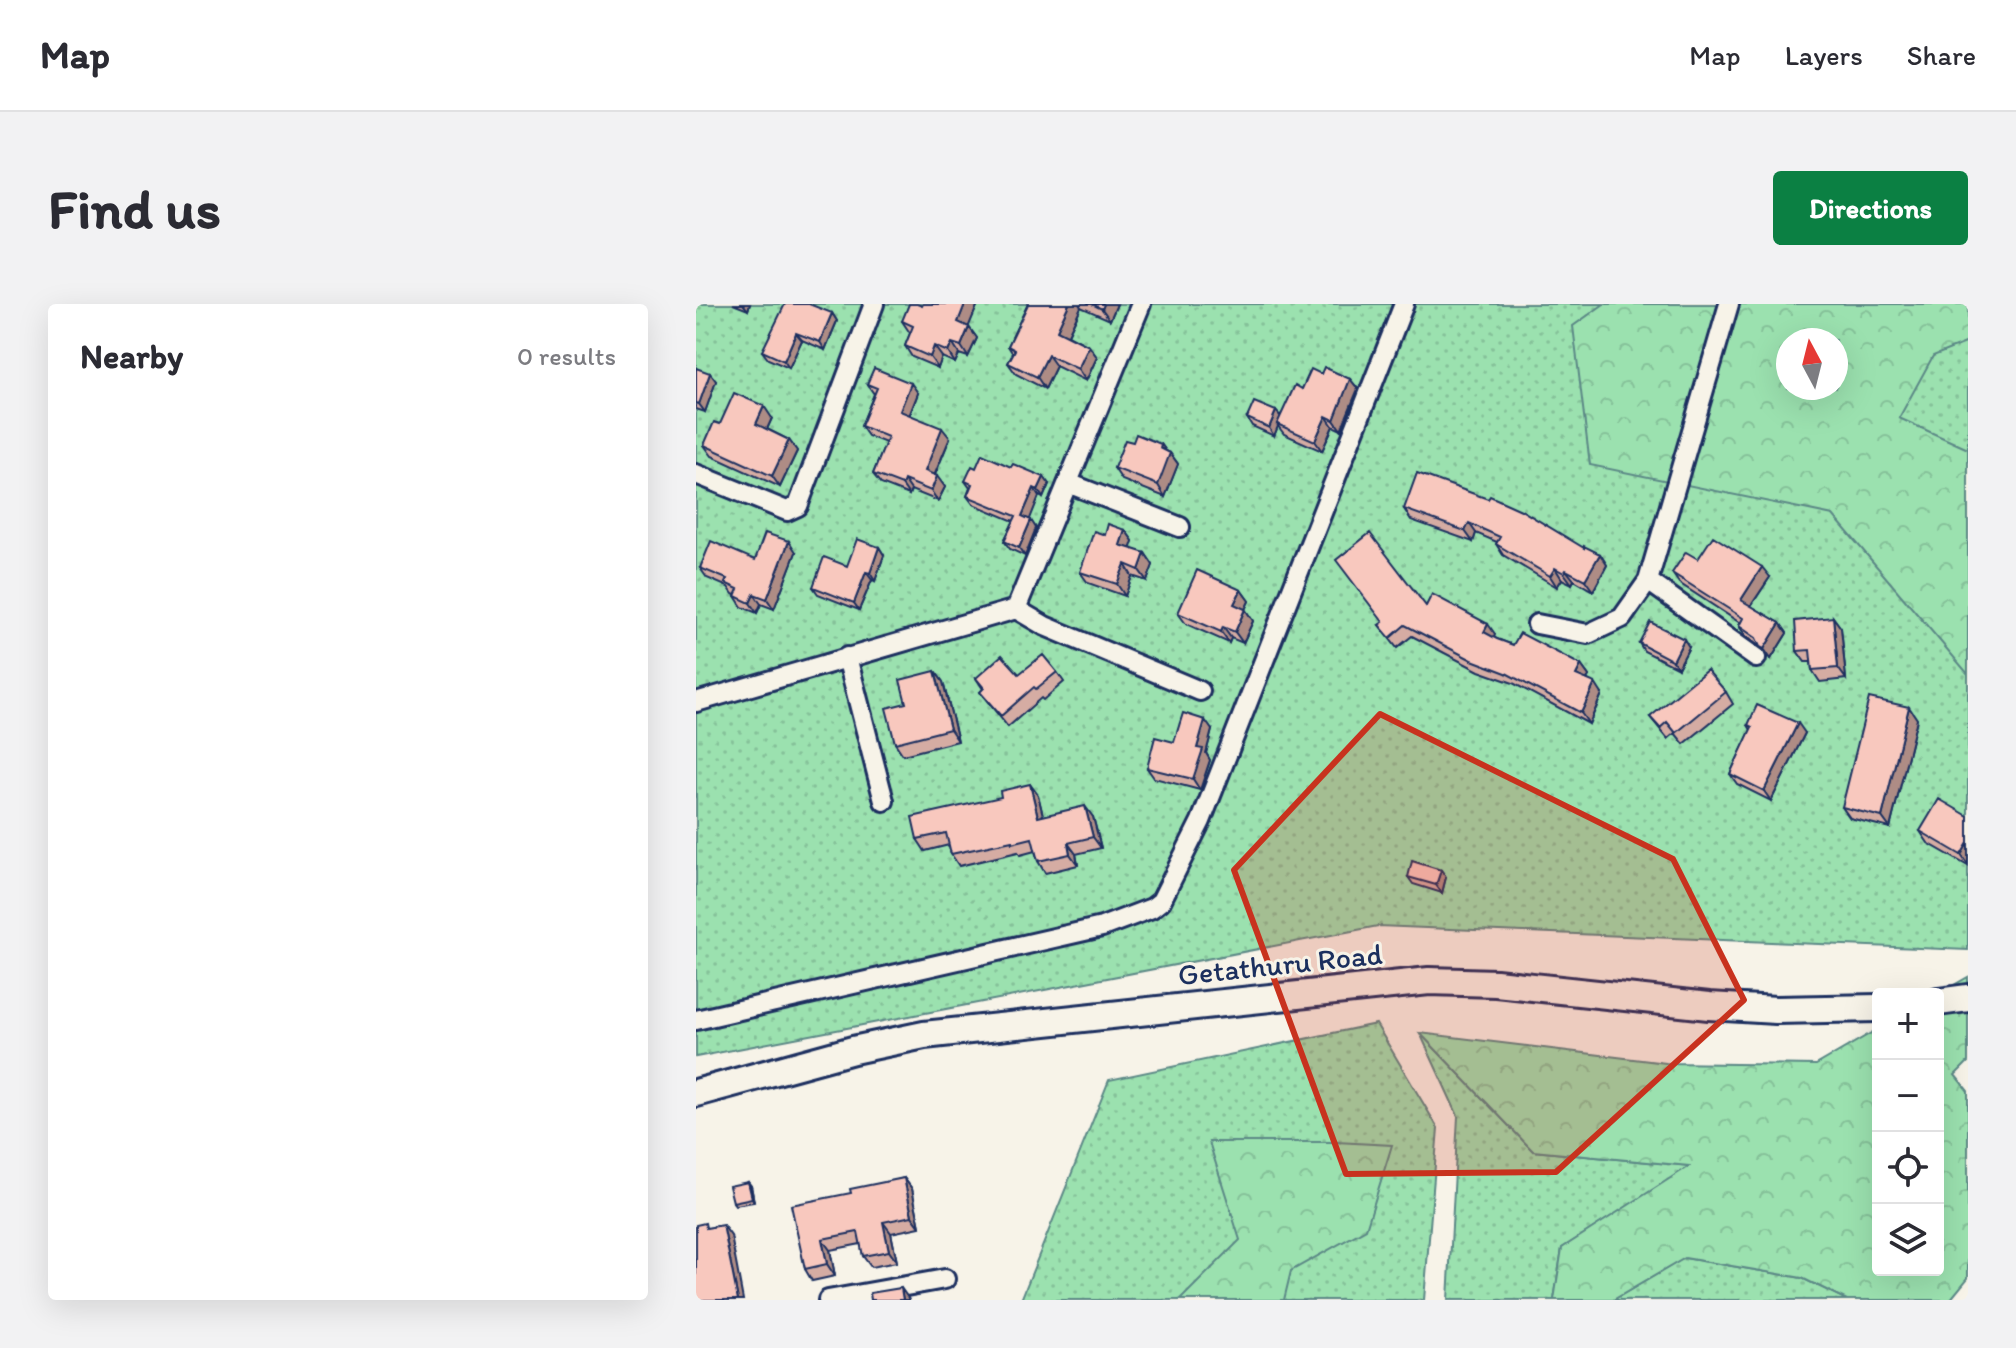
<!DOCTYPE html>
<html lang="en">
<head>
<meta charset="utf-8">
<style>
  :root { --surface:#fff; --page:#f2f2f3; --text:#2b2b33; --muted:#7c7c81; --line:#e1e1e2; --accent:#0b8043 }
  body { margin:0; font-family:Itim,sans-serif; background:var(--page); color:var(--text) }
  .controls { position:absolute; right:24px; bottom:24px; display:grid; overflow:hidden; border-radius:8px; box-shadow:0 8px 32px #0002 }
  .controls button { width:72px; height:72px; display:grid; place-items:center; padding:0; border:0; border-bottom:2px solid var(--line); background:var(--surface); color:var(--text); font:40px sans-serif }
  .compass { position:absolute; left:1080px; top:24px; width:72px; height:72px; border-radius:50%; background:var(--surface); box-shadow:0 8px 32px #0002; rotate:353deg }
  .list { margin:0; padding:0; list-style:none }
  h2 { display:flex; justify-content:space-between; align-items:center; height:104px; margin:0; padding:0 32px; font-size:34px }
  h2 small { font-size:26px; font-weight:400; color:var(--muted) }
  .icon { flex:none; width:44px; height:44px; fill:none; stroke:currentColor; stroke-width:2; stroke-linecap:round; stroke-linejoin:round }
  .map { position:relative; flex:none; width:1272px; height:996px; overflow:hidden; border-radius:8px }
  header { display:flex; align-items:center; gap:48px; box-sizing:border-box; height:112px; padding:0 40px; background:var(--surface); border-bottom:2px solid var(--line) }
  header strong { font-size:38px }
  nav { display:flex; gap:44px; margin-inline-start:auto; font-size:28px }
  .intro { display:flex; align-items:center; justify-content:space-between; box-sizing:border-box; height:192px; padding:0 48px }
  h1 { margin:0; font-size:56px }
  .button { padding:20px 36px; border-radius:8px; background:var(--accent); color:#fff; font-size:28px; font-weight:700 }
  main { display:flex; gap:48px; padding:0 48px }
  aside { flex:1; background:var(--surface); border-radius:8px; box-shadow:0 8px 32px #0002 }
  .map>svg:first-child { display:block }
</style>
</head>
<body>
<header>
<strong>Map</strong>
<nav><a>Map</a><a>Layers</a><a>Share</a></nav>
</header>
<div class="intro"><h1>Find us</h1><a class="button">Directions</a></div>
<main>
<aside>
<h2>Nearby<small>0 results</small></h2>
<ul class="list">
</ul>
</aside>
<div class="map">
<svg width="1272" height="996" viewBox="0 0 1272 996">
  <defs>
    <pattern id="grass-dots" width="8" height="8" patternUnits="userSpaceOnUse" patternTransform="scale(2)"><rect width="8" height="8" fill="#9be1af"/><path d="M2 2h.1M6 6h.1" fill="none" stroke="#85c199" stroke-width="1.8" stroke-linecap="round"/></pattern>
    <pattern id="forest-crowns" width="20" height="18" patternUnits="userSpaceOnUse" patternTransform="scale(2)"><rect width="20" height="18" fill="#9be1af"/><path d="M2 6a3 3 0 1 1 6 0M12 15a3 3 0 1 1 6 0" fill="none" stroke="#85c199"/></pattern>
  </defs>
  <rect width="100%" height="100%" fill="#f7f3e8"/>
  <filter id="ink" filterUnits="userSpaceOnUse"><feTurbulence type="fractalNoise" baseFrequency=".0125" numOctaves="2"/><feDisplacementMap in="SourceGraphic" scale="16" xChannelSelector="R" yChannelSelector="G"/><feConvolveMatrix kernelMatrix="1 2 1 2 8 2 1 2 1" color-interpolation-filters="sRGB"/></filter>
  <g filter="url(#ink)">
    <path fill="url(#grass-dots)" stroke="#5b8886" stroke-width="2" fill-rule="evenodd" d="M0 0H1272V646L682 622 0 753ZM1092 36H1140V84H1092Z
      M680 720 742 824 728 996H325L413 776Z
      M724 729 837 847 995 862 866 944 858 996H752L762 812Z
      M988 954 1106 974 1151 996H917Z"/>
    <path fill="url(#forest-crowns)" stroke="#5b8886" stroke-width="2" fill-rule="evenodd" d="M908 0H1272V38L1237 52 1203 114 1272 145V370L1137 211 894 161 877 22ZM1092 36H1140V84H1092Z
      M1272 673V758L1259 771 1272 787V974L1254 996H1151L1106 974 989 954 917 996H858L866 944 993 862 837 847 724 729 970 759 1120 761 1182 725V966H1242V690Z
      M513 838H640L696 841 670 925 595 967 588 996H484L544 936Z"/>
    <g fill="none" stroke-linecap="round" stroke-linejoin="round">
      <defs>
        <path id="minor" d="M0 170 91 207 102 202 178 0
          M372 179 484 223
          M952 277 1060 354
          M320 305 349 322 504 387
          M841 320 892 330 926 314 952 277 1033 0
          M151 353 188 497
          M0 398 320 305 445 0
          M0 716 406 623 456 604 465 597 505 517 708 0
          M132 996 249 975"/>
        <path id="secondary" d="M1242 698 1272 694
          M0 789 157 746 228 731 733 677 800 679 1013 702 1080 706 1182 704"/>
      </defs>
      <use href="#minor" stroke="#1b2f5e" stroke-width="24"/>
      <use href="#secondary" stroke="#1b2f5e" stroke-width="32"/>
      <use href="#minor" stroke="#f7f3e8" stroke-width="18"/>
      <use href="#secondary" stroke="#f7f3e8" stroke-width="26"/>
    </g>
    <path fill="#d5aca3" stroke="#1b2f5e" stroke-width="2" d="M37 0H54L52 6Z
      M227 0H282L272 22 281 34 272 53 263 50 259 59 246 53 242 64 216 53 209 42 214 29 206 17 226 2Z
      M332 0H421L414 16 385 3 372 31 393 42 401 53 390 77 360 62 349 85 320 70 312 59 317 50 312 42Z
      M136 9 141 17 129 46 106 36 93 64 72 55 66 47Z
      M0 64 20 77 9 108 0 105Z
      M625 70 654 75 662 85 645 126 637 122 626 147 588 130 582 122 578 132 556 122 551 114 584 112 606 85Z
      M171 80 222 89 214 111 254 134 239 171 249 183 242 197 215 186 213 191 185 180 177 170 190 139 172 132 165 122 178 90Z
      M76 114 71 125 93 136 101 147 84 183 16 152 8 141 24 120Z
      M437 138 465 140 470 147 474 149 482 160 469 193 426 176 418 164Z
      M280 164 353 180 347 194 343 192 333 215 340 224 329 252 314 245 308 237 318 217 277 200 271 192 274 184 269 177Z
      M708 205 888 244 904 250 911 261 897 287 878 276 876 280 866 275 861 283 807 251 800 240 801 238 780 229 777 238 715 216Z
      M429 226 437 237 434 245 449 249 457 261 451 277 436 272 429 292 392 279 384 268 409 231Z
      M183 243 188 251 179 277 176 276 163 306 122 290 117 283Z
      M100 248 78 305 65 300 61 309 46 303 39 292V291L37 290 32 283 11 274 4 264 59 256Z
      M1002 255 1074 273 1055 302 1084 319 1091 329 1075 355 1072 353 1064 343 1050 332 1043 322 1044 319 983 279 976 269Z
      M545 286 553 297 549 305 557 317 547 339 535 334 533 339 490 320 482 309Z
      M730 302 799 330 798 334 817 341 885 361 893 372 891 375 906 390 893 420 817 379 783 367 716 332 701 344 683 321Z
      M1137 313 1145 324 1150 375 1124 378 1116 366 1115 358H1109L1101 347Z
      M943 339 993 343 982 364 948 347Z
      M239 367 247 378 262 437 207 451 199 439 210 399Z
      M361 368 368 378 347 396 345 394 312 423 284 388 287 385 280 374Z
      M1030 388 1037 400 988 440 979 429 972 435 954 413Z
      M1221 415 1194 524 1154 514 1146 503Z
      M1052 421 1109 429 1075 497 1041 480 1034 470 1055 426Z
      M516 426 510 449 514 456 504 486 458 474 451 464Z
      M342 491 347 512 397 513 405 544 380 550 382 561 349 569 342 557 339 547 324 551 322 548 263 562 255 550 253 541 229 547 221 535Z
      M1272 512V562L1232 539 1224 527Z
      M745 566 750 573 746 589 717 580 712 573Z
      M208 874 216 885 224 923 195 929 201 958 175 963 167 952 165 940 134 946 139 972 116 977 109 965 155 889Z
      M52 878 55 882 58 898 39 901 37 898Z"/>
    <path fill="#ae8c85" stroke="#1b2f5e" stroke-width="2" d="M47 0H54L52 6Z
      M269 0H282L270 29 262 18Z
      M373 0H383L385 3 369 37 361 26Z
      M408 0H421L414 16 406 5Z
      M136 9 141 17 129 46 124 38Z
      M273 23 281 34 272 53 265 42Z
      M100 29 106 36 93 64 88 57Z
      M256 39 263 50 259 59 252 48Z
      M238 42 246 53 242 64 234 53Z
      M393 42 401 53 390 77 382 65Z
      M352 51 360 62 349 85 341 73Z
      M14 69 20 77 9 108 3 100Z
      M654 75 662 85 645 126 638 116Z
      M215 79 222 89 211 117 204 107Z
      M68 102 76 114 68 132 60 120Z
      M580 107 586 114 581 120 582 122 578 132 573 124Z
      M630 112 637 122 626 147 619 137Z
      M246 124 254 134 236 177 229 167Z
      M93 136 101 147 84 183 76 172Z
      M465 140 473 151 474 149 482 160 469 193 462 181 464 144Z
      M241 172 249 183 242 197 235 187Z
      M348 173 353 180 347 194 342 186Z
      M208 176 215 186 213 191 206 181Z
      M338 184 343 192 332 220 326 212Z
      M335 216 340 224 329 252 323 244Z
      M773 219 780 229 777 238 769 227Z
      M429 226 437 237 432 252 424 241Z
      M93 237 100 248 78 305 71 295Z
      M183 243 188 251 179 277 174 269Z
      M449 249 457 261 451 277 443 266Z
      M904 250 911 261 897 287 889 276Z
      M429 260 436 272 429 292 421 280Z
      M1066 263 1074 273 1052 306 1045 296Z
      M859 264 866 275 861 283 854 272Z
      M870 266 878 276 876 280 868 269Z
      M170 268 176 276 163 306 158 299Z
      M545 286 553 297 546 312 538 300Z
      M58 290 65 300 61 309 54 299Z
      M549 305 557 317 547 339 539 328Z
      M1137 313 1145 324 1150 375 1142 364Z
      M1084 319 1091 329 1075 355 1068 345Z
      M792 320 799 330 795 339 788 328Z
      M527 323 535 334 533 339 525 328Z
      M988 335 993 343 982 364 977 357Z
      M885 361 893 372 887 381 880 371Z
      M239 367 247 378 262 437 254 425Z
      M899 379 906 390 893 420 885 409Z
      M1213 403 1221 415 1194 524 1186 513Z
      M509 416 516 426 510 449 514 456 504 486 497 475 501 444Z
      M1102 419 1109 429 1075 497 1068 487Z
      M334 480 342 491 350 524 342 513Z
      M389 502 397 513 405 544 397 533Z
      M372 539 380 550 382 561 374 550Z
      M1272 539V561L1265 551Z
      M745 566 750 573 746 589 740 581Z
      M208 874 216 885 224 923 216 912Z
      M52 878 55 882 58 898 56 894Z
      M187 918 195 929 201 958 193 947Z
      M27 921 35 932 47 996H42Z
      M126 935 134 946 139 972 131 960Z
      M205 984 212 994 213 996H207Z"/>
    <path fill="#f8c8be" stroke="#1b2f5e" stroke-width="2" d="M89 0H113L136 9 124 38 100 29 88 57 66 47Z
      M213 0H221L226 2 227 0H269L262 18 273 23 265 42 256 39 252 48 238 42 234 53 209 42 217 22 206 17Z
      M332 0H373L361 26 393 42 382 65 352 51 341 73 312 59 319 46 312 42Z
      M396 0H408L406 5Z
      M628 63 654 75 638 116 630 112 619 137 581 120 599 81 606 85 615 65 625 70Z
      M0 64 14 69 3 100 0 99Z
      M178 64 215 79 204 107 246 124 229 167 241 172 235 187 208 176 206 181 177 170 192 133 165 122 181 84 171 80Z
      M38 89 68 102 60 120 93 136 76 172 8 141 18 118 24 120Z
      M558 98 580 107 573 124 551 114Z
      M440 130 465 140 464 144 474 149 462 181 418 164 429 136 437 138Z
      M286 150 315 163 317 160 348 173 342 186 338 184 326 212 335 216 323 244 308 237 320 212 271 192 276 180 269 177 276 162 280 164Z
      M721 169 792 195 794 192 825 206 888 244V242L904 250 889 276 870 266 868 269 859 264 854 272 800 240 804 233 773 219 769 227 708 205Z
      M412 220 429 226 424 241 449 249 443 266 429 260 421 280 384 268 398 227 409 231Z
      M69 229 93 237 71 295 58 290 54 299 39 292 42 285 29 279 31 275 4 264 15 237 59 256Z
      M674 229 730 302 736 290 792 320 788 328 801 335 817 341 824 329 885 361 880 371 899 379 885 409 810 369 776 356 709 321 694 334 683 321 687 318 640 256Z
      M1017 232 1066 263 1045 296 1084 319 1068 345 1064 343 1060 334 1043 322 1047 314 976 269 990 248 1002 255Z
      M161 235 183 243 174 269 170 268 158 299 117 283 128 253 151 262Z
      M501 266 545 286 538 300 549 305 539 328 527 323 525 328 482 309Z
      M1137 313 1142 364 1116 366 1114 346 1101 347 1099 317Z
      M954 318 988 335 977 357 943 339Z
      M306 351 323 370 347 351 361 368 340 385 338 383 305 412 284 388 288 384 280 374Z
      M1011 366 1030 388 980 429 971 418 964 424 954 413Z
      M239 367 254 425 199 439 190 404 210 399 204 376Z
      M1173 394 1213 403 1186 513 1146 503Z
      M1061 401 1102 419 1068 487 1034 470 1056 423 1052 421Z
      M487 409 509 416 501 444 507 445 497 475 451 464 459 433 478 438Z
      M334 480 342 513 389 502 397 533 372 539 374 550 342 557 336 534 316 539V537L255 550 250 529 221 535 216 513 305 493 304 487Z
      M1243 495 1272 512V539L1265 551 1224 527Z
      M716 557 745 566 740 581 712 573Z
      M208 874 216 912 187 918 193 947 167 952 162 928 126 935 131 960 109 965 95 901 155 889 154 885Z
      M52 878 56 894 37 898 33 882Z
      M9 919 10 924 27 921 42 996H0V921Z
      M205 984 207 996H175L174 989Z"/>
  </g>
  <path fill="#c8321e" fill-opacity="0.2" stroke="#c8321e" stroke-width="6" stroke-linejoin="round" d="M684 410 977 555 1048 696 860 868 650 870 538 566Z"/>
  <g text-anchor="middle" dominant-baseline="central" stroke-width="6" stroke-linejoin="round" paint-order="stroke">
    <g font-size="30" fill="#1b2f5e" stroke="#f7f3e8">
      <text transform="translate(584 660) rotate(-6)">Getathuru Road</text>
    </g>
  </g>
</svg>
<div class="controls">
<button>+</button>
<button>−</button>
<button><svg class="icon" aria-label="locate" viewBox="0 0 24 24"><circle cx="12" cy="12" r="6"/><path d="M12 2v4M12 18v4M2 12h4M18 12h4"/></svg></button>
<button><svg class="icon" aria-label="layers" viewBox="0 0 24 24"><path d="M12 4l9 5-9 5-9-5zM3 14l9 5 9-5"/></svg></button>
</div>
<svg class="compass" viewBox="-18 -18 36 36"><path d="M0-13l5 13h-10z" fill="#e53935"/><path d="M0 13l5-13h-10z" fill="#7c7c81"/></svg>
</div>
</main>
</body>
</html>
